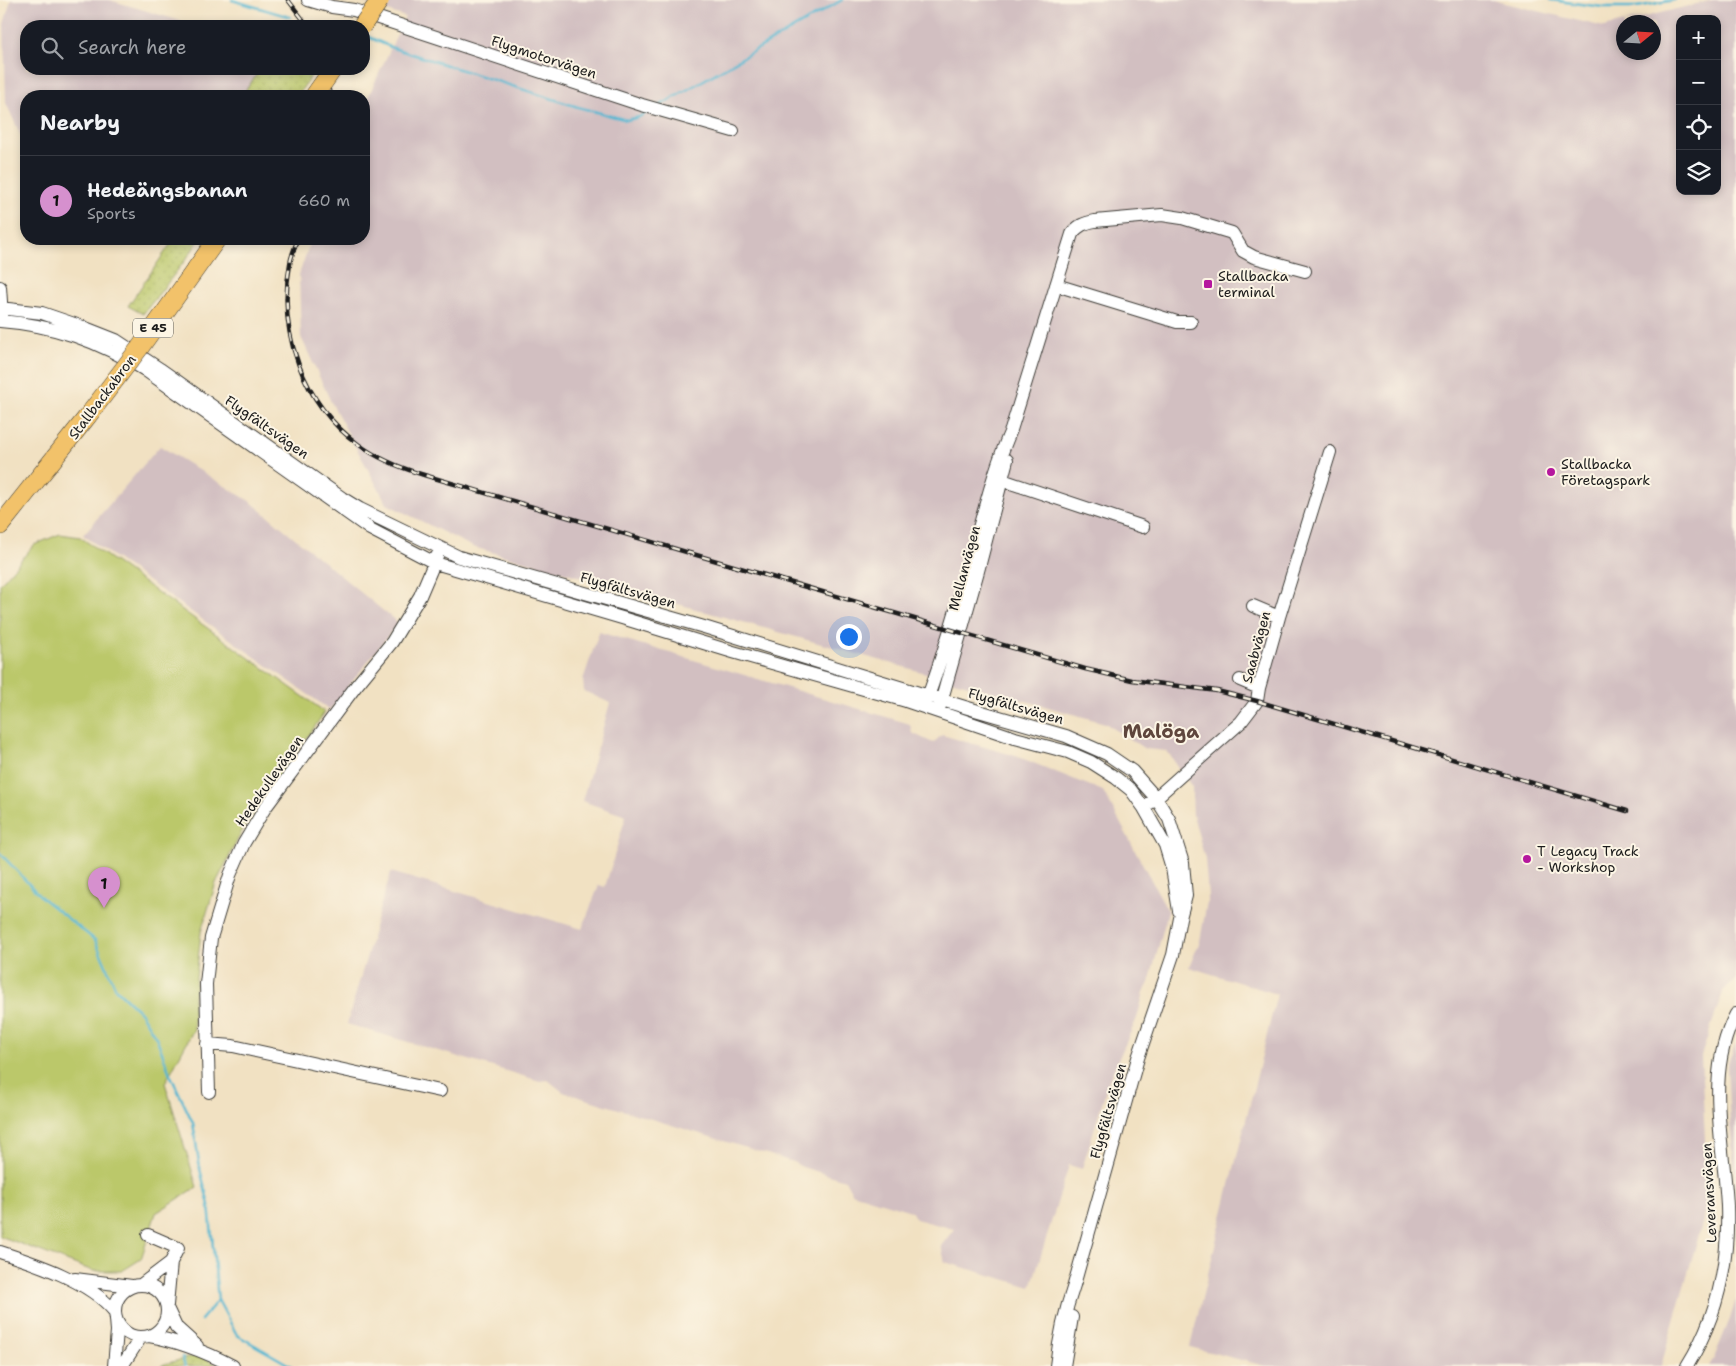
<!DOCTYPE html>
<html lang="en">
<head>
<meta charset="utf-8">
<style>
  :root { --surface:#171b24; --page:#242831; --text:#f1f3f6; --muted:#9ea1a6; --line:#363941; --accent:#d690ce }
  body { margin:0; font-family:"Shantell Sans",sans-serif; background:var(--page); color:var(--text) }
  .controls { position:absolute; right:15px; top:15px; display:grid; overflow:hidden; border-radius:10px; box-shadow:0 2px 8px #0003 }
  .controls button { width:45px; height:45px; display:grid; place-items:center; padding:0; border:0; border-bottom:1px solid var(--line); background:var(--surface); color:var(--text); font:25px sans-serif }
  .compass { position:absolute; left:1616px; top:15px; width:45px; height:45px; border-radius:50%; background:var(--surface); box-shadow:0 2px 8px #0003; rotate:72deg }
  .you { position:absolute; left:848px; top:636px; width:18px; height:18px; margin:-12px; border:4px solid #fff; border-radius:50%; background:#1a73e8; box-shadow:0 0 0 8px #1a73e833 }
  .badge { display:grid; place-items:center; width:32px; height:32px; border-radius:50%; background:var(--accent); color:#111; font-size:16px; font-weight:700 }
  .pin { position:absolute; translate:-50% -41px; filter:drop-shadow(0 1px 2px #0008) }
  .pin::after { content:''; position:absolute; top:26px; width:18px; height:15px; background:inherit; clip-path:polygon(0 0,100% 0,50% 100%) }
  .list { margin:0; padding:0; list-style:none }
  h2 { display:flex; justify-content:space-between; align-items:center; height:65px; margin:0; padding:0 20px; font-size:21px }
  h2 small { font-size:16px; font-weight:400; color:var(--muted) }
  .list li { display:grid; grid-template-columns:32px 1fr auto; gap:15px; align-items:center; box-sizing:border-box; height:90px; padding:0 20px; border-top:1px solid var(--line) }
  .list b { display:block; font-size:19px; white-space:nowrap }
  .list p { margin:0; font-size:16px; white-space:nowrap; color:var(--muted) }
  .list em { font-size:16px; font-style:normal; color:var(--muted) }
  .icon { flex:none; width:28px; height:28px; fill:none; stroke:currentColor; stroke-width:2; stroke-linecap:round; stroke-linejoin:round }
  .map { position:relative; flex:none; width:1736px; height:1366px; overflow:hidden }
  .search { position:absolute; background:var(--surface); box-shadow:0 2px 8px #0003; left:20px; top:20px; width:350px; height:55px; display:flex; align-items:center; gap:12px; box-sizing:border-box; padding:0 18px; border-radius:20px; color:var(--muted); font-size:19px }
  .panel { position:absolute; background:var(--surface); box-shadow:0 2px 8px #0003; left:20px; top:90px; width:350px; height:155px; border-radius:20px }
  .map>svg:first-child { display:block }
</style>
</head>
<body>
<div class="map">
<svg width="1736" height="1366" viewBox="0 0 1736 1366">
  <defs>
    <pattern id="grass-dots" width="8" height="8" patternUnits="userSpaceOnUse" patternTransform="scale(1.25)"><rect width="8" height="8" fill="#bbc86a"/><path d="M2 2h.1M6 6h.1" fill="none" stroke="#a0ab5b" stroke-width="1.8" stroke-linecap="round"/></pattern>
  </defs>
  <rect width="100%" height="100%" fill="#fcf5e5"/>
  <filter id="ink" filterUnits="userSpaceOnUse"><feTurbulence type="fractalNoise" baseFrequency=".02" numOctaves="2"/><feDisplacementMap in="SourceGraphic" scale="10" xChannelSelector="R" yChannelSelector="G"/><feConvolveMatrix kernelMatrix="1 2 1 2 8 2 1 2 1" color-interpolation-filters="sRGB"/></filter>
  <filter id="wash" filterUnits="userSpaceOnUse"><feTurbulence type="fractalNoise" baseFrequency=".0096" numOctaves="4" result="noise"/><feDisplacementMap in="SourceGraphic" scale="20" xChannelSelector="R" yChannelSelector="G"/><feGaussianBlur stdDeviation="1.12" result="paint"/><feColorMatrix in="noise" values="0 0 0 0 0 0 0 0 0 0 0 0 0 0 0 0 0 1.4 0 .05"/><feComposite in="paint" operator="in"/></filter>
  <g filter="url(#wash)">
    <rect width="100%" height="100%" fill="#f1e1c2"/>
    <path fill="#d2bfc1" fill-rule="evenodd" d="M11 0H110L197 26H26V69H260L242 96H26V140L21 136 6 103 4 24Z
      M357 0H1493L1604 27 1713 0H1736V979L1723 992 1701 1056 1708 1203 1661 1366H1265L1190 1347 1277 994 1189 967 1200 941 1208 896 1205 859 1193 815 1192 787 1167 751 1145 749 1105 723 473 547 387 504 331 402 301 337 299 275 311 239H364V106L405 17ZM1680 19H1717V191H1680ZM1624 22H1654V52H1624Z
      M160 446 251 502 398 623 330 710 83 535Z
      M599 632 910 724 912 733 933 743 942 735 1016 756 1103 791 1168 911 1149 983 1144 992 1137 1018 1109 1080 1082 1169 1069 1165 1031 1287 945 1262 941 1246 954 1229 916 1219 911 1211 852 1193 845 1180 802 1167 793 1162 563 1092 548 1080 540 1081 347 1024 374 931V927L391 872 582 929 599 885 605 887 626 816 582 801 610 703 584 691 583 680Z
      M1736 1043V1185L1730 1123 1727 1065Z
      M1736 1299V1366H1709L1714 1358 1730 1319Z"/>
    <path fill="url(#grass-dots)" stroke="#6c7243" d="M260 69H316L297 96H242Z
      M174 239H200L184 262 143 314 128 306Z
      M199 1355 219 1366H161L164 1364Z"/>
    <path fill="#bbc86a" stroke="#6c7243" d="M60 534 80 537 325 712 243 829 216 883 201 932 193 1006 194 1029 165 1083 197 1187 156 1213 141 1259 122 1271H93L0 1236V584L34 545Z"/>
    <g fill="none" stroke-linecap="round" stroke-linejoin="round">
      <path stroke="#52b6d1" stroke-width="2.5" d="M232 0 290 17
        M1550 0 1603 7H1637L1674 0
        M364 35 393 48 578 107 627 120 639 117 648 112
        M659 106 842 0
        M0 853 42 898 95 940 116 989 140 1012 157 1039 170 1074 193 1123 200 1169 209 1205 218 1300 237 1335 291 1366
        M201 1320 217 1301
        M182 1357 185 1366"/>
    </g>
  </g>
  <g filter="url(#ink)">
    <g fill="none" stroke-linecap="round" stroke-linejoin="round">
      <defs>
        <path id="minor" d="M308 0 332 7 354 10 642 105 733 131
          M1056 285 1177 322H1191
          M0 287 2 316
          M0 308 42 313 83 327 116 340 160 369 342 498 360 509 459 557 704 627 968 708 1066 736 1107 754 1132 771 1156 798 1169 819 1183 863 1186 896 1180 918 1173 955 1138 1058 1074 1285C1065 1311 1059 1338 1056 1366
          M0 321C54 325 99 341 145 370L370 529 435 563 622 618 733 652 906 701 1015 738 1068 752 1091 762 1116 778 1131 790 1144 808 1165 845 1172 868 1179 911
          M996 478 1143 527
          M1253 606 1279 617
          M1240 680 1259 688
          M926 702C946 648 962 591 977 535 987 500 996 464 1011 430L1072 234C1078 225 1085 223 1095 221L1162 215 1182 218 1232 233 1243 251 1254 257 1305 271
          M940 706 978 571 1007 460
          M1150 803 1241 722 1257 701 1259 688 1279 617 1330 452
          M207 1044 233 1046 440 1091
          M209 1092 206 984 211 938 230 875 244 843 265 808 356 686 392 642 420 596 437 556
          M148 1235 178 1248 171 1262 167 1305
          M0 1252C37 1264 89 1281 114 1311
          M75 1279 132 1286
          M142 1284 171 1262
          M115 1311a26 26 0 1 1 52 0a26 26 0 1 1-52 0Z
          M168 1310 176 1327 197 1346
          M149 1336C179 1341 206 1352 233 1366
          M114 1366 117 1331 116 1319
          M122 1366 141 1337
          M1064 1366 1072 1317
          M1687 1366C1717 1318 1729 1262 1727 1206 1724 1142 1704 1073 1736 1014"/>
        <path id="highway" d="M0 526 87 417"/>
      </defs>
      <use href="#minor" stroke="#3c3a35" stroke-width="14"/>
      <use href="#highway" stroke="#3c3a35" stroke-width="19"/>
      <use href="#minor" stroke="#fff" stroke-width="12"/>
      <use href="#highway" stroke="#f2c26a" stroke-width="18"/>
      <defs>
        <path id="rail" d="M288 0 308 26
          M325 69 330 96
          M298 239C295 247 291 256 290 264 277 331 303 404 358 444 378 459 401 468 424 475L1085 669 1132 680 1217 691 1257 701 1627 811"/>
      </defs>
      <use href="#rail" stroke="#1c1c1c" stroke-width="4.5"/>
      <use href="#rail" stroke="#fcf5e5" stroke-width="2.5" stroke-dasharray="8" stroke-linecap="butt"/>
      <defs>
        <path id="highway-bridge" d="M362 26 380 0
          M314 96 333 69
          M87 417 141 346 217 239"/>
      </defs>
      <use href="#highway-bridge" stroke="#3c3a35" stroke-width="19" stroke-linecap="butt"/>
      <use href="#highway-bridge" stroke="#f2c26a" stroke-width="18"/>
    </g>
  </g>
  <g fill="#b5179e" stroke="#fcf5e5" stroke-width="2">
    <rect x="1203" y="279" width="10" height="10" rx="2.5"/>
    <circle cx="1551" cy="472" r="5"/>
    <circle cx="1527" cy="859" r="5"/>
  </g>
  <g text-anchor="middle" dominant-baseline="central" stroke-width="4" stroke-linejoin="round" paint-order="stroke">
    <rect fill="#fcf5e5" stroke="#5f5d58" stroke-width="1" x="133" y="318.5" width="40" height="19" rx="4"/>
    <g font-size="12" font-weight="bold" fill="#1c1c1c">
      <text x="153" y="328">E 45</text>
    </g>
    <g font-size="14" fill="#1c1c1c" stroke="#fcf5e5">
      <text transform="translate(544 57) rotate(18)">Flygmotorvägen</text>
      <text transform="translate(102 397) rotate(-53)">Stallbackabron</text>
      <text transform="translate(267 427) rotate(35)">Flygfältsvägen</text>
      <text transform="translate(964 568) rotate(-75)">Mellanvägen</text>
      <text transform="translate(628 590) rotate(16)">Flygfältsvägen</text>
      <text transform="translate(1256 647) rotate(-75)">Saabvägen</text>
      <text transform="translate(1016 706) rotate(16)">Flygfältsvägen</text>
      <text transform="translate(269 781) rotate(-55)">Hedekullevägen</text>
      <text transform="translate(1108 1111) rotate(-74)">Flygfältsvägen</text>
      <text transform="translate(1709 1193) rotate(-93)">Leveransvägen</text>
    </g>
    <g font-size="14" fill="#1c1c1c" stroke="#fcf5e5" text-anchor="start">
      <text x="1218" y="276">Stallbacka<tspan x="1218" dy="16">terminal</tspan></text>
      <text x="1561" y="464">Stallbacka<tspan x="1561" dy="16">Företagspark</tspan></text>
      <text x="1537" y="851">T Legacy Track<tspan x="1537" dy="16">- Workshop</tspan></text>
    </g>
    <g font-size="19" font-weight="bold" fill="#5f463d" stroke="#fcf5e5">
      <text x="1161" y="731">Malöga</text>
    </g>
  </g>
</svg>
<div class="controls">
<button>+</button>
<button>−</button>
<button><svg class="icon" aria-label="locate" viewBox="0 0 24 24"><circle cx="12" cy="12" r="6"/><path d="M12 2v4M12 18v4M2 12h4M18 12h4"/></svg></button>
<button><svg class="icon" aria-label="layers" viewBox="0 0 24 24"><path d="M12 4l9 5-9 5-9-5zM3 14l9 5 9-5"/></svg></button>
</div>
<svg class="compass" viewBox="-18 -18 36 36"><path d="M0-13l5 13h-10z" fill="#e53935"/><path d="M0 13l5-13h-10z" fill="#9ea1a6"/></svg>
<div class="you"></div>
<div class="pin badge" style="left:104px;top:908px">1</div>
<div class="search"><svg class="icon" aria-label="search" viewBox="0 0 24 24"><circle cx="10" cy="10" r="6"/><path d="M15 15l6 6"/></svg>Search here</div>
<section class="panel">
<h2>Nearby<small></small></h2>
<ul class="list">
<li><span class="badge">1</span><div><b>Hedeängsbanan</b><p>Sports</p></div><em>660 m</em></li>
</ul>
</section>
</div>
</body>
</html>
